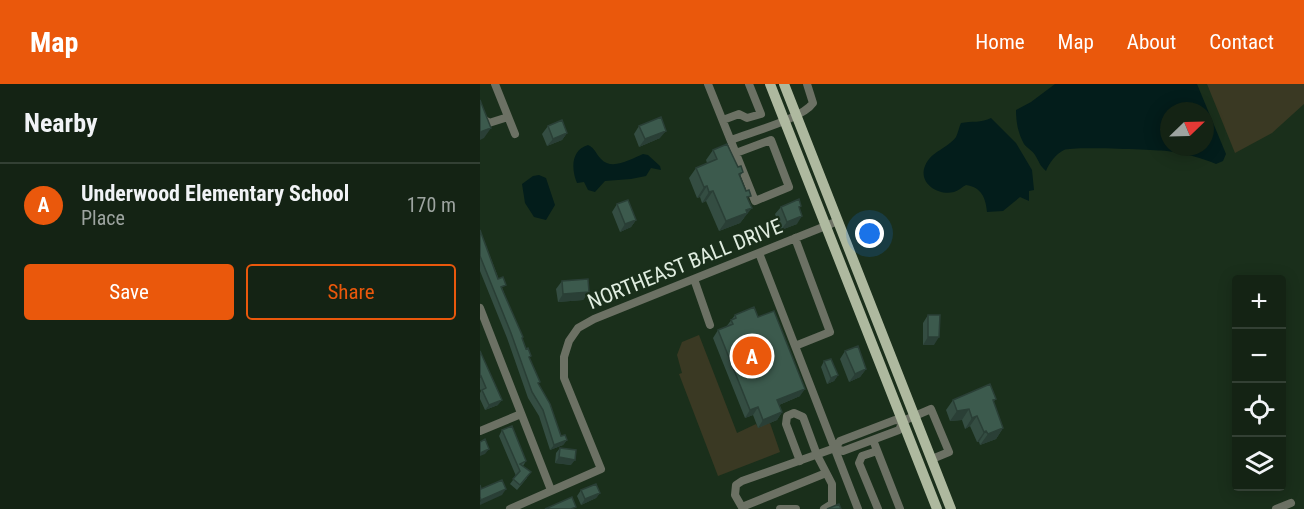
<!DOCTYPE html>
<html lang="en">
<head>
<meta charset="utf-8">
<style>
  :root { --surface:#142314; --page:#1d2b1d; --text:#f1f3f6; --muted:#9da4a0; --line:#334034; --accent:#ea580c }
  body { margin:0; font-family:"Roboto Condensed",sans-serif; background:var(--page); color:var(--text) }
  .controls { position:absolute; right:18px; bottom:18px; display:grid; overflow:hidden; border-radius:6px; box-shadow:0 3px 15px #0003 }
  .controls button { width:54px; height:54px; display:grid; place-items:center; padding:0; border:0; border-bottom:2px solid var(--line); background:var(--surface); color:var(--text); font:30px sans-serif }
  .compass { position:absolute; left:680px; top:18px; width:54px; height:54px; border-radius:50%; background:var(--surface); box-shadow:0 3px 15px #0003; rotate:67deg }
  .you { position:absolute; left:390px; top:150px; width:21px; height:21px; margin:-15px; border:4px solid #fff; border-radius:50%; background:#1a73e8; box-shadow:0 0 0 9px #1a73e833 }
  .badge { display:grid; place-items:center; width:39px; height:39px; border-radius:50%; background:var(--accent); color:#fff; font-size:20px; font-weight:700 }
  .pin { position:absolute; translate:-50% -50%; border:3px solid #fff; box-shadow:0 2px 6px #0006 }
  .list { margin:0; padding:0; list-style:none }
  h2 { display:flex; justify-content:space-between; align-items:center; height:78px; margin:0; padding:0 24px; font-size:26px }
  h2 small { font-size:20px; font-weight:400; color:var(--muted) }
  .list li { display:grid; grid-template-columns:39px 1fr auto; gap:18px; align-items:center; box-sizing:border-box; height:84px; padding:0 24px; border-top:2px solid var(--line) }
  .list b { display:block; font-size:22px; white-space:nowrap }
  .list p { margin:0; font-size:20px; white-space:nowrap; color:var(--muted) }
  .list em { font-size:20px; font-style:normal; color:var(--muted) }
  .actions { display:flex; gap:12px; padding:18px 24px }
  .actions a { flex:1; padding:14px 0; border:2px solid var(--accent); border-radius:6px; text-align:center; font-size:21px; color:var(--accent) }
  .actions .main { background:var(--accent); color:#fff }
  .icon { flex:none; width:33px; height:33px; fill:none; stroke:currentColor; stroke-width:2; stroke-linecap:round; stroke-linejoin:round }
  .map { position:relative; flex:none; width:824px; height:425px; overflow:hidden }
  header { display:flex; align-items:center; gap:36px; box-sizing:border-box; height:84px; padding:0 30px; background:var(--accent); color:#fff }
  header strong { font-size:28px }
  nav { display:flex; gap:33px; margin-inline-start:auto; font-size:21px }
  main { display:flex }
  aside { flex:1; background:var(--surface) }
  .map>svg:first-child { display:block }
</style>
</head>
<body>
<header>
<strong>Map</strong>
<nav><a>Home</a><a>Map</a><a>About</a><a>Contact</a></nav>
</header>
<main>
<aside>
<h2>Nearby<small></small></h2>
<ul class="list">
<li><span class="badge">A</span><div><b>Underwood Elementary School</b><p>Place</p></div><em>170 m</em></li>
</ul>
<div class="actions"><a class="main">Save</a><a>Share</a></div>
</aside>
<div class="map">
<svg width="824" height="425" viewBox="0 0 824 425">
  <rect width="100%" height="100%" fill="#1a2f1b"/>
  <path fill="#3a3923" d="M727 0H824V20L792 49 755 69Z
    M219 251 257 349 276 340 278 343 290 339 300 368 238 392 199 290 202 289 197 271 202 258Z"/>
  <path fill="#031d1b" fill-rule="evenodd" d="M575 0H717L746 70 743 77 736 80C722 74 703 69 687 67 673 66 592 62 584 66 576 70 569 79 566 87 559 81 559 77 555 71 552 66 547 64 544 60 538 49 536 38 536 26L551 18ZM689 27H725V63H689Z
    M511 34 536 59 552 86 554 106 549 107V117L540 113 523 127 507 128C506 114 501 103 486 101 482 103 478 107 474 108 458 112 438 99 445 82 451 67 467 65 476 53 478 49 479 43 481 39 491 37 502 39 511 34Z
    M108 61C115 64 116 70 121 75 132 87 151 75 163 70L168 71 180 82 181 86 171 84 166 92 151 95 125 97 115 108 108 106 104 98 97 99C91 85 91 66 108 61Z
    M59 91 66 94 75 121 66 136 54 133 45 119 42 100 53 92Z"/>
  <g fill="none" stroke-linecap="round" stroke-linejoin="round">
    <path stroke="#6c7164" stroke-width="8" d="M15 0 35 50
      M228 0 275 117 309 103 291 56 256 69
      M0 28 2 34 9 39 28 33
      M243 36 259 30 267 34 281 30 269 0
      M251 56C271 48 322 35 333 19L327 0
      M315 154 350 248 315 262
      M279 169 378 425
      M214 195 230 241
      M0 224 71 406
      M423 337 451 325 469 368 452 375
      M0 347 41 330
      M393 356 420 425
      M397 367 382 372 379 379 398 425
      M320 377 306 340 307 332 314 329 323 333 337 371 352 400V420L344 425
      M262 423 346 389
      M30 425 121 385 84 294V273L89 257 98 244 114 235 358 137
      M263 425 255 411 256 401 262 397 355 364 360 357 415 336 423 337 419 346 363 367 355 364
      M300 425H316
      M796 425 811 419"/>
    <path stroke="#aeb99f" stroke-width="10" d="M290 0 457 425
      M304 0 471 425"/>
  </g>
  <path fill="#344d42" d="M68 42 87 49 82 56 67 62 62 50Z
    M159 42 180 54 159 63 154 50Z
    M233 66 263 88 260 92 268 115 264 134 260 139 239 147 226 117 222 119 220 113 217 114 209 94 216 84 227 79 226 76Z
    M137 120 156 136 151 143 140 148 132 128Z
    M301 123 319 125 317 140 301 146 295 130Z
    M0 146 49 274 58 300 81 352 87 356 83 361 70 366 59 332 48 314 27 254 0 187Z
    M82 197 109 208 103 216 78 218 76 205Z
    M255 231 278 233 320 312 299 321 302 328 297 336 278 344 273 331 265 334 233 254 238 246 246 243Z
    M448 231 454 261H443V239Z
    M0 267 18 321 5 326 0 315V309L1 307 0 305Z
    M365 267 386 285 380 293 369 298 360 275Z
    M344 277 358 291 354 297 347 300 341 283Z
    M516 315 513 318 523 344 516 355 500 361 499 358H497L490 342 485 345 482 336 470 337 466 326 473 316Z
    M22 346 46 377 43 382 47 394 37 406 30 400 36 392 19 352Z
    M80 364 91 381 75 379 76 369Z
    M101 406 120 409 116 414 101 421 97 412Z"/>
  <path fill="#2a3f36" d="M11 44 4 54 0 56V48Z
    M186 47 180 54 159 63 165 55Z
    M87 49 82 56 67 62 73 55Z
    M227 102 220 113 217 114 224 103Z
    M233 107 226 117 222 119 229 108Z
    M272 124 260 139 239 147 246 137Z
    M322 132 317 140 301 146 307 138Z
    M156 136 151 143 140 148 145 140Z
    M109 208 103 216 78 218 83 210Z
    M448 253H459L454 261H443Z
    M386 285 380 293 369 298 375 290Z
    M358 291 354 297 347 300 351 294Z
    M325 305 320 312 292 324 297 316Z
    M22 316 18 321 5 326 9 321Z
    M278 323 273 331 265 334 270 326Z
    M489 325 482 336 470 337 477 327Z
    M302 328 297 336 278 344 283 336Z
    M497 332 490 342 485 345 492 334Z
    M523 344 516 355 500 361 508 350Z
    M506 347 499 358H497L504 348Z
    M87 356 83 361 70 366 74 361Z
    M9 365 5 370 0 372V369Z
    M79 373 95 376 91 381 75 379Z
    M26 405 22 411 0 421V418L1 416Z
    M120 409 116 414 101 421 105 415Z"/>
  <path fill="#3c5a4d" stroke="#2a3f36" stroke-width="1.5" d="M0 16 11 44 0 48Z
    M181 33 186 47 165 55 159 42Z
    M82 36 87 49 73 55 68 42Z
    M247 60 258 83 261 82 263 88 259 90 266 107 269 106 271 112 267 113 272 124 266 126 267 129 246 137 233 107 229 108 227 102 224 103 216 84 237 75 233 66Z
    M319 115 321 122 319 123 322 132 307 138 301 123Z
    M148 116 156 136 145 140 137 120Z
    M0 146 18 195 23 193 26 201 21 203 43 253 42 254 46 265 48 264 51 272 49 273 60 298 58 299 70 320 81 352 85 351 87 356 74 361 63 326 52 308 31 249 0 172Z
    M108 195 109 208 83 210 82 197Z
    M274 223 278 233 294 227 325 305 297 316 302 328 283 336 278 323 270 326 238 246 253 240 251 236 256 234 255 231Z
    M448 231H460L459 253H448Z
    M378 262 386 285 375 290 365 267Z
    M0 267 22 316 9 321 2 306 6 304 1 292 0 293Z
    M351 275 358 291 351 294 344 277Z
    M510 300 516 315 513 316 523 344 508 350 506 347 504 348 497 332 492 334 489 325 477 327 473 316Z
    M32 342 46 377 40 380 51 388 40 401 33 395 40 387 22 346Z
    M5 355 9 365 0 369V358Z
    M80 364 96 366 95 376 79 373Z
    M22 396 26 405 1 416 0 413V401L1 405Z
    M116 400 120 409 105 415 101 406Z
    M92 413 96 423 91 425H65Z
    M359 420 361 425H347Z"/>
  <g text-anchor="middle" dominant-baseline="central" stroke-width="4.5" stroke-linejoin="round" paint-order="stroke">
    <g font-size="21" fill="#e0ede0" stroke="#1a2f1b">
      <text transform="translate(205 180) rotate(-22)">NORTHEAST BALL DRIVE</text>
    </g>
  </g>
</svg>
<div class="controls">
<button>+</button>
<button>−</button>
<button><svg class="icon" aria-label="locate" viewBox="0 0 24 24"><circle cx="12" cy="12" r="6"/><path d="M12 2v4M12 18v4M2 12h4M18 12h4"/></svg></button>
<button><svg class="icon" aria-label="layers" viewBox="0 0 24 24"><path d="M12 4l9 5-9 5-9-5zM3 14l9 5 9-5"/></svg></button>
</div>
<svg class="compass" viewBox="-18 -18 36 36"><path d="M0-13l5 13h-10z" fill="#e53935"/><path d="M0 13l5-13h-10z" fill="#9da4a0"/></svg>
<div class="you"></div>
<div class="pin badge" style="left:272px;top:272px">A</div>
</div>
</main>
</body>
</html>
